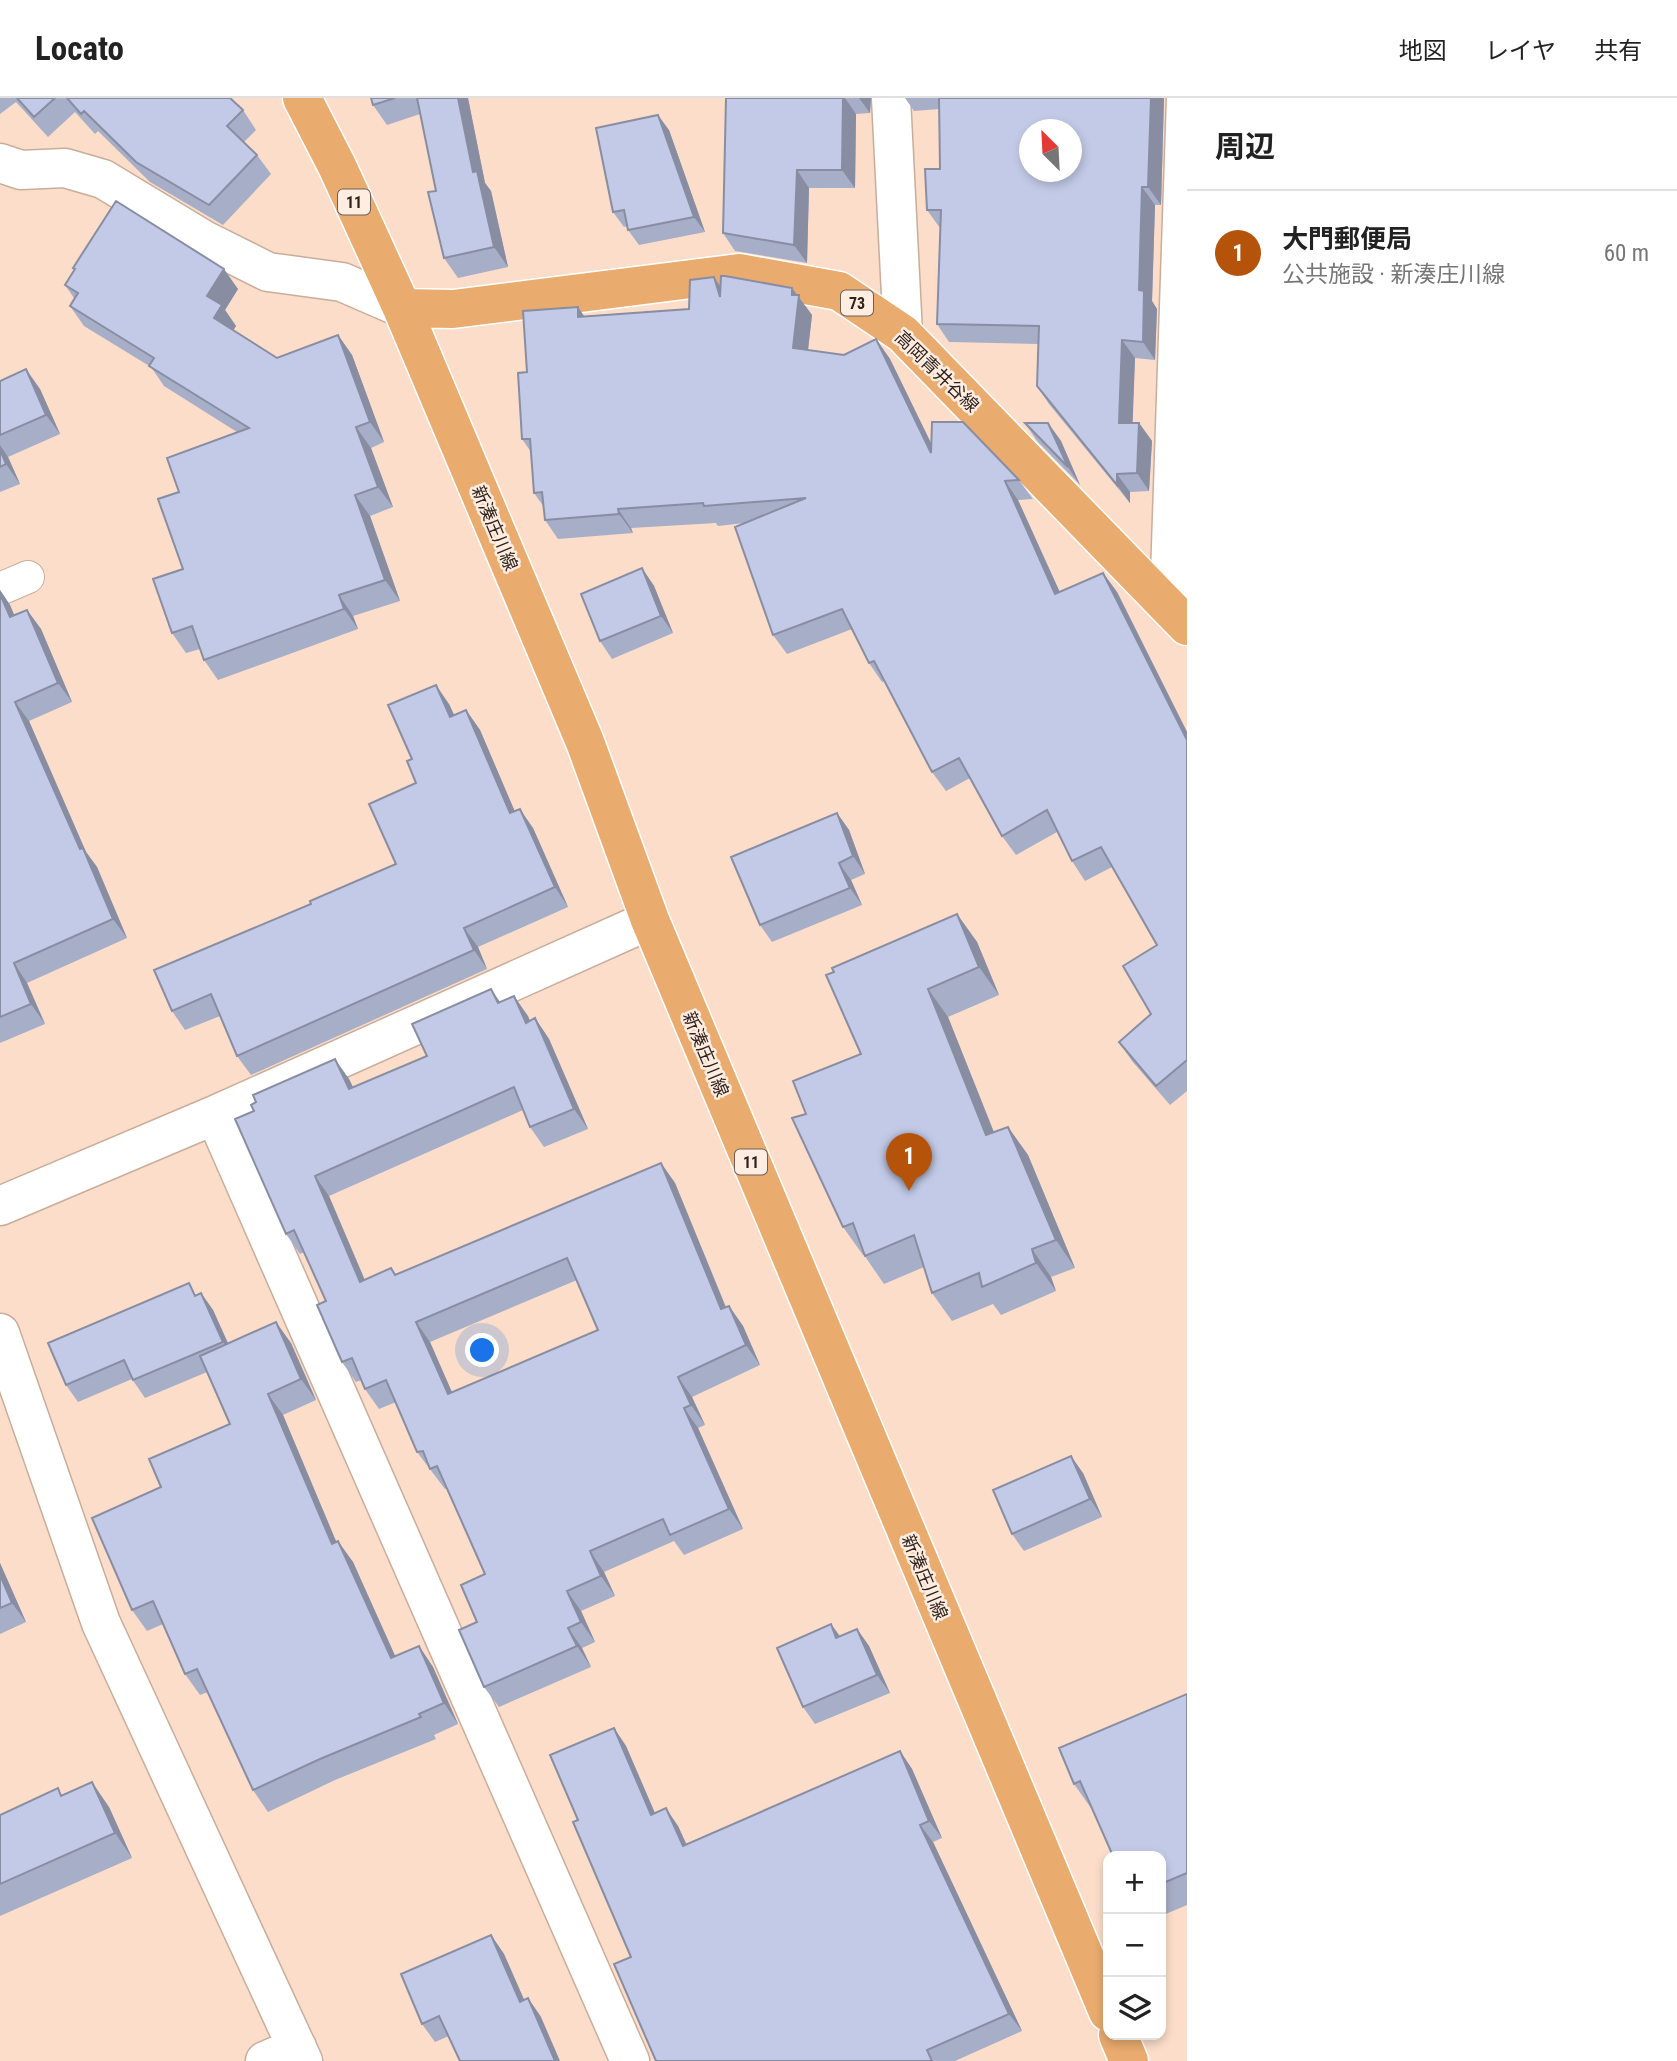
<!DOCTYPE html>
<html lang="ja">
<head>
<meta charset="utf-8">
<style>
  :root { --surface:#fff; --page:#f6f6f6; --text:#222; --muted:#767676; --line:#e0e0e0; --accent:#b45309 }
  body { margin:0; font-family:"Roboto Condensed","Noto Sans JP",sans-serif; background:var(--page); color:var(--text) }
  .controls { position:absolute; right:21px; bottom:21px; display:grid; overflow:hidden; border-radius:14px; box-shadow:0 4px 10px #0003 }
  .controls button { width:63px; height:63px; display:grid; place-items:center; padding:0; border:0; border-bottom:2px solid var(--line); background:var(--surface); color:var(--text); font:35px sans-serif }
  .compass { position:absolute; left:1019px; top:21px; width:63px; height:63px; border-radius:50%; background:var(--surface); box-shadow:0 4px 10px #0003; rotate:336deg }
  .you { position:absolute; left:483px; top:1253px; width:24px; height:24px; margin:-18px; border:5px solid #fff; border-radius:50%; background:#1a73e8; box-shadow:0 0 0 10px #1a73e833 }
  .badge { display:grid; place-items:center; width:46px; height:46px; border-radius:50%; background:var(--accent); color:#fff; font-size:23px; font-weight:700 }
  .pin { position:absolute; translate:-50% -58px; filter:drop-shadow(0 2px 4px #0008) }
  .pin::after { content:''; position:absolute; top:37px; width:24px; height:21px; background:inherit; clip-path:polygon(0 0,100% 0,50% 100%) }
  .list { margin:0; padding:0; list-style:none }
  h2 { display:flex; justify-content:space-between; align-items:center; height:91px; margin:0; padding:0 28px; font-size:30px }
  h2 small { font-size:23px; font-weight:400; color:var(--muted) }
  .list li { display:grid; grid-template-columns:46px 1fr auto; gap:21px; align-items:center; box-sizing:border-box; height:126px; padding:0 28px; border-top:2px solid var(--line) }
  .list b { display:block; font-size:26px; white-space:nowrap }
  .list p { margin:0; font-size:23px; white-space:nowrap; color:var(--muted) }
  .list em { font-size:23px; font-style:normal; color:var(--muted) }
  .icon { flex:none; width:38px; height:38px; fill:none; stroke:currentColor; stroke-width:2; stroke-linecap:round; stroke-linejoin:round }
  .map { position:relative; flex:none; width:1187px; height:1963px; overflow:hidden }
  header { display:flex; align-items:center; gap:42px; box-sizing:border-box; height:98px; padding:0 35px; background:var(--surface); border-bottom:2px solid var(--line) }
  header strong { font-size:33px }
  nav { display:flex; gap:38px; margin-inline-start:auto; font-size:24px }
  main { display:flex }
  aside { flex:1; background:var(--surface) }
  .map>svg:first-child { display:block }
</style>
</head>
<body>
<header>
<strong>Locato</strong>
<nav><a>地図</a><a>レイヤ</a><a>共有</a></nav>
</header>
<main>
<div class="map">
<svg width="1187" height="1963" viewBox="0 0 1187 1963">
  <rect width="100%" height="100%" fill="#fbddca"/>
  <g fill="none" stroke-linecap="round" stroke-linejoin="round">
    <defs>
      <path id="service" d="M0 491 28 479"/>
      <path id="minor" d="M891 0 903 236
        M0 65 21 72 65 70 103 81 204 142 268 174 342 184 402 210
        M1169 508 1186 0
        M215 1017 630 1963
        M0 1108 215 1017 650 822
        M0 1235 101 1525 303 1963
        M265 1963 297 1949"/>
      <path id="primary" d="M302 0 337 68 402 210 585 644 650 822 1108 1914
        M402 210 453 211 739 175 839 193 903 236 1187 528
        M1118 1937 1129 1963"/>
    </defs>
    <use href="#service" stroke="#c9ad9a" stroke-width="34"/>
    <use href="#minor" stroke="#c9ad9a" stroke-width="41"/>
    <use href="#primary" stroke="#fff" stroke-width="41"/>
    <use href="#service" stroke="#fff" stroke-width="32"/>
    <use href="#minor" stroke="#fff" stroke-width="38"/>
    <use href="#primary" stroke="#e9ab6e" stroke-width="38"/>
  </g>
  <path fill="#a7aec7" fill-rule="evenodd" d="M0 0H230L243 12 256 32 244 44 257 57 271 76 223 127 150 84 98 33 95 36 75 14 48 39 16 4 0 16Z
    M371 0H469H468L485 85 491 93 508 169 458 180 444 160 436 93 420 16 387 27 373 7Z
    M726 0H871L870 15 856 16 855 90H809L807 165 735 153 723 135Z
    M905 0H1164L1161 107H1155L1152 203 1157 211 1155 262 1135 260 1132 325H1139L1152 343 1149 393 1130 394V405L1049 306 1037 288 1039 246 949 244 937 226 940 130 927 112 940 71 939 11 914 13Z
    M669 32 705 134 639 147 628 132 627 128 624 129 613 114Z
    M73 170 238 191 225 212 236 228 233 232 277 260 338 237 352 257 384 344 371 350 393 409 370 418 400 503 353 518 358 531 218 582 204 562 200 551 186 555 172 535 183 471 179 394 237 334 164 288 151 269 84 228 70 208 74 200 65 187 74 172Z
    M714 179 721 189 792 190 812 217 808 252 844 257 876 241 890 261 932 347 1019 382 1033 401 1018 402 1060 494 1103 475 1117 494 1187 634V993L1170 1007 1132 963 1119 944 1151 916 1157 847 1112 769 1085 783 1072 763 1057 734 1016 757 1002 738 970 680 946 693 932 674 885 583 882 584 869 565 852 531 787 556 773 537 744 425 718 428 716 425 631 430 633 435 558 441 545 422 544 409 534 395 531 354 522 341 527 274 578 209 584 218 689 211Z
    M0 283 40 291 60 336 8 359 20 386 0 394Z
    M1025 325H1048L1061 343 1080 387 1037 343Z
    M642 470 654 488 673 535 612 561 600 543Z
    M0 492 10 507 14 517 27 512 41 531 72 604 29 623 86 754 97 769 127 840 27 885 45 926 0 945Z
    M449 606 454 617 466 612 480 632 515 714 533 730 568 809 478 849 487 871 251 977 237 958 220 918 185 932 172 913 311 806 396 766 416 685Z
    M837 715 849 732 865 776 851 782 862 807 772 844 760 827Z
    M957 816 977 844 999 897 948 919 994 1034 1008 1029 1028 1057 1075 1170 1051 1179 1056 1193 1001 1217 993 1206 952 1223 932 1195 924 1169 884 1186 864 1157H863L843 1129 806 1016 861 956Z
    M514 898 530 923 535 920 549 941 588 1031 544 1049 530 1029 523 1012 329 1098 365 1182 391 1170 396 1177 661 1065 675 1085 726 1209 729 1208 743 1228 760 1267 692 1299 705 1327 698 1330 743 1431 684 1457 674 1443 604 1474 615 1498 581 1513 595 1544 582 1550 591 1569 499 1609 484 1589 477 1524 485 1476 447 1390 445 1391 417 1354 396 1304 379 1311 365 1291 361 1282 356 1284 342 1264 326 1203 304 1154 300 1156 286 1136 254 1013 256 1004 349 981 353 989 427 958 500 904ZM577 1182 598 1232 452 1295 430 1244Z
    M201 1195 213 1212 228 1245H291L316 1302 283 1317 336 1443 353 1464 395 1558 419 1548 433 1569 458 1626 434 1637 436 1641 335 1682 268 1714 253 1692 208 1594 200 1597 185 1576 163 1526 147 1533 132 1512 161 1389 230 1326 207 1274 145 1300 132 1281 78 1304 66 1287Z
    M1083 1375 1102 1419 1024 1453 1012 1436Z
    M0 1465 26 1524 0 1536Z
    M831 1526 840 1538 857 1531 869 1548 890 1595 815 1626 803 1609Z
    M1187 1596V1807L1161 1818V1758L1091 1710 1074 1686Z
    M614 1630 626 1648 655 1715 678 1728 687 1747 900 1653 912 1671 942 1740 933 1744 1022 1933 955 1963H656L631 1859 578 1722Z
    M63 1698 109 1709 132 1760 0 1818V1717Z
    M491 1837 504 1856 524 1902 528 1900 541 1919 449 1938 435 1944 422 1926Z"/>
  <path fill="#888da2" d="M458 0H468L485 85 491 93 508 169 494 149 473 74Z
    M843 0H845L856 16 855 90 842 72Z
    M859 0H871L870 15Z
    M1151 0H1164L1161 107 1148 89Z
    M658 17 669 32 705 134 694 119Z
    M797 72 809 90 807 165 794 147Z
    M1142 89 1155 107 1152 203 1157 211 1155 262 1143 244 1139 192Z
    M224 171 238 191 225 212 236 228 228 241 214 220 207 198Z
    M714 179 727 199H720Z
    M792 190 812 217 806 269 793 250Z
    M578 209 591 229 578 219Z
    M338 237 352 257 384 344 370 324Z
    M876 241 890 261 945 374 931 355Z
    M1122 242 1135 260 1132 343 1119 325Z
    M26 271 40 291 60 336 46 317Z
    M1048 325 1061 343 1080 387 1068 369Z
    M1139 325 1152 343 1149 393 1137 375Z
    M356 329 371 350 393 409 378 389Z
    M0 347 8 359 20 386 6 366 0 352Z
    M1117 376 1130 394V405L1117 387Z
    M1005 383 1018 402 1069 515 1055 496Z
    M355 397 370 418 400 503 385 482Z
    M618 411 631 430 633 435 619 416Z
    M642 470 654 488 673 535 661 518Z
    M1103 475 1117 494 1187 634V642Z
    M0 492 10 507 23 538 10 519 0 496Z
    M339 497 353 518 358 531 344 511Z
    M27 512 41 531 72 604 58 585Z
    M436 587 449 606 464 638 450 619Z
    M15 604 29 623 86 754 97 769 127 840 113 821 80 751Z
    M466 612 480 632 524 735 510 715Z
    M520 711 533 730 568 809 555 789Z
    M837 715 849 732 865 776 853 758Z
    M839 765 851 782 862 807 850 790Z
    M957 816 977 844 999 897 979 869Z
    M464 830 478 849 487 871 474 852Z
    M14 865 27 885 45 926 31 906Z
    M491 891 505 911 498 905Z
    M928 891 948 919 1006 1065 986 1037Z
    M514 898 528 918 540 945 526 925Z
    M535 920 549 941 588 1031 574 1011Z
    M335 961 349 981 363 1011 349 991Z
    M1008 1029 1028 1057 1075 1170 1056 1142Z
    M661 1065 675 1085 735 1232 721 1211Z
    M315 1078 329 1098 374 1204 360 1184Z
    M1032 1151 1051 1179 1056 1193 1036 1165Z
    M201 1195 213 1212 235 1261 223 1244Z
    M729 1208 743 1228 760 1267 746 1247Z
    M276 1224 291 1245 316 1302 301 1281Z
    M416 1224 430 1244 462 1317 448 1296Z
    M678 1279 692 1299 705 1327 691 1307Z
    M268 1296 283 1317 346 1467 332 1446Z
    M684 1310 698 1330 743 1431 729 1411Z
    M1071 1358 1083 1375 1102 1419 1090 1401Z
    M338 1443 353 1464 406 1582 391 1560Z
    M590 1453 604 1474 615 1498 601 1478Z
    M0 1465 26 1524 12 1505 0 1477Z
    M567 1493 581 1513 595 1544 581 1524Z
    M831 1526 843 1543 836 1540Z
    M568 1530 582 1550 591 1569 577 1548Z
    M857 1531 869 1548 890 1595 877 1577Z
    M419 1548 433 1569 458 1626 444 1605Z
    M614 1630 626 1648 663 1734 651 1717Z
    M900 1653 912 1671 942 1740 929 1723Z
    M92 1684 109 1709 132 1760 115 1735Z
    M666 1710 678 1728 695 1766 683 1748Z
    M920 1727 933 1744 1022 1933 1009 1916Z
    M491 1837 504 1856 533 1922 520 1904Z
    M528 1900 541 1919 560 1963H555Z"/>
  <path fill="#c2cae7" stroke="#888da2" stroke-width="2" fill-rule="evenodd" d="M17 0H55L34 19Z
    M67 0H230L243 12 227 28 257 57 209 107 136 64 84 13 81 16Z
    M371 0H395L373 7Z
    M417 0H458L473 74 477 73 494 149 444 160 428 94 436 93Z
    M726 0H843L842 72H797L794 147 723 135Z
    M939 0H1151L1148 89H1142L1139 192 1144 193 1143 244 1122 242 1119 325H1139L1137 375 1117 376V387L1037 288 1039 228 937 226 941 112H927L925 71H940ZM1030 32H1072V74H1030Z
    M658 17 694 119 628 132 624 112 613 114 596 30Z
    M116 103 224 171 207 198 222 207 214 220 277 260 338 237 370 324 356 329 378 389 355 397 385 482 339 497 344 511 204 562 192 528 172 535 153 481 183 471 158 401 179 394 167 360 249 330 149 268 154 260 70 208 78 195 65 187 75 171 73 170Z
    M721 178H725L792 190V197H799L793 250 844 257 876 241 931 355 932 324H963L1019 382 1005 383 1055 496 1103 475 1187 642V962L1156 988 1119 944 1151 916 1123 868 1157 847 1101 749 1072 763 1047 712 1002 738 959 660 932 674 874 563 869 565 842 511 773 537 735 429 806 400 704 408 703 405 618 411 619 416 545 422 542 394 534 395 530 341H522L518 275 527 274 523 213 578 209V219L689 211 690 182 714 179 720 199Z
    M26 271 46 317 0 337V283Z
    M1025 325H1048L1068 369Z
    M0 352 6 366 0 369Z
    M642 470 661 518 600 543 581 496Z
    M0 496 10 519 27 512 58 585 15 604 80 751 83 750 113 821 14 865 31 906 0 919Z
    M436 587 450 619 466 612 510 715 520 711 555 789 464 830 474 852 237 958 211 896 172 913 154 872 311 806 310 803 396 766 369 706 416 685 407 663 412 661 388 607Z
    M837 715 853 758 839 765 850 790 760 827 731 759Z
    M957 816 979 869 928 891 986 1037 1008 1029 1056 1142 1032 1151 1036 1165 982 1189 979 1175 932 1195 914 1137 865 1158 853 1125 843 1129 792 1020 806 1016 793 983 861 956 826 877 834 874 832 870Z
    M491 891 498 905 514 898 526 925 535 920 574 1011 530 1029 514 989 315 1078 360 1184 391 1170 395 1177 661 1065 721 1211 729 1208 746 1247 678 1279 691 1307 684 1310 729 1411 670 1437 663 1421 590 1453 601 1478 567 1493 581 1524 568 1530 577 1548 484 1589 459 1532 477 1524 461 1487 485 1476 437 1368 430 1371 423 1353 417 1354 386 1282 365 1291 352 1260 342 1264 317 1207 326 1203 294 1132 286 1136 235 1021 254 1013 251 1007 256 1004 253 997 335 961 349 991 427 958 412 926ZM567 1160 598 1232 448 1296 416 1224Z
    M189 1185 195 1198 201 1195 223 1244 133 1282 124 1262 66 1287 48 1245Z
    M276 1224 301 1281 268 1296 332 1446 338 1443 391 1560 419 1548 444 1605 419 1616 421 1619 320 1661 253 1692 197 1571 185 1576 153 1503 132 1512 92 1420 161 1389 149 1361 230 1326 200 1258Z
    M1071 1358 1090 1401 1012 1436 993 1392Z
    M0 1477 12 1505 0 1510Z
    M831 1526 836 1540 857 1531 877 1577 803 1609 777 1550Z
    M1187 1596V1775L1161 1786V1758H1113L1080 1683 1074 1686 1059 1650Z
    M614 1630 651 1717 666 1710 683 1748 900 1653 929 1723 920 1727 1009 1916 927 1952 932 1963H656L614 1866 631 1859 573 1724 578 1722 550 1657Z
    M92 1684 115 1735 0 1786V1717L58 1690 61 1698Z
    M491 1837 520 1904 528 1900 555 1963H460L439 1918 422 1926 401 1876Z"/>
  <g text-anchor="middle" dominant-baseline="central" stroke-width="5" stroke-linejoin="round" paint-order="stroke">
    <g fill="#ffede2" stroke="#6d6057" stroke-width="2">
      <rect x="338" y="91.5" width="32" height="25" rx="5"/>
      <rect x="841" y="192.5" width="32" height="25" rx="5"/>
      <rect x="735" y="1051.5" width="32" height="25" rx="5"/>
    </g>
    <g font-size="16" font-weight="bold" fill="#2e231c">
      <text x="354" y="104">11</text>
      <text x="857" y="205">73</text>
      <text x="751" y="1064">11</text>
    </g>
    <g font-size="18" fill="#2e231c" stroke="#ffede2">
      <text transform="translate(937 273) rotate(44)">高岡青井谷線</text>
      <text transform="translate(495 430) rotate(67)">新湊庄川線</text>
      <text transform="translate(706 956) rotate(67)">新湊庄川線</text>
      <text transform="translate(925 1479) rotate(67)">新湊庄川線</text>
    </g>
  </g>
</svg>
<div class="controls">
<button>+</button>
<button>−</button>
<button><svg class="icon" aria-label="layers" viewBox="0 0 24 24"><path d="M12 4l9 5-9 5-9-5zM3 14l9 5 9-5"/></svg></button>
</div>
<svg class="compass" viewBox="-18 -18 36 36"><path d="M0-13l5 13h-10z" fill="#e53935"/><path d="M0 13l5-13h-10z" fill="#767676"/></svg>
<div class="you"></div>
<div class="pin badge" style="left:909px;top:1093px">1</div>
</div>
<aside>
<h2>周辺<small></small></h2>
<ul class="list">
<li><span class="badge">1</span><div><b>大門郵便局</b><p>公共施設 · 新湊庄川線</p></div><em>60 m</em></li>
</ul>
</aside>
</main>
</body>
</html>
